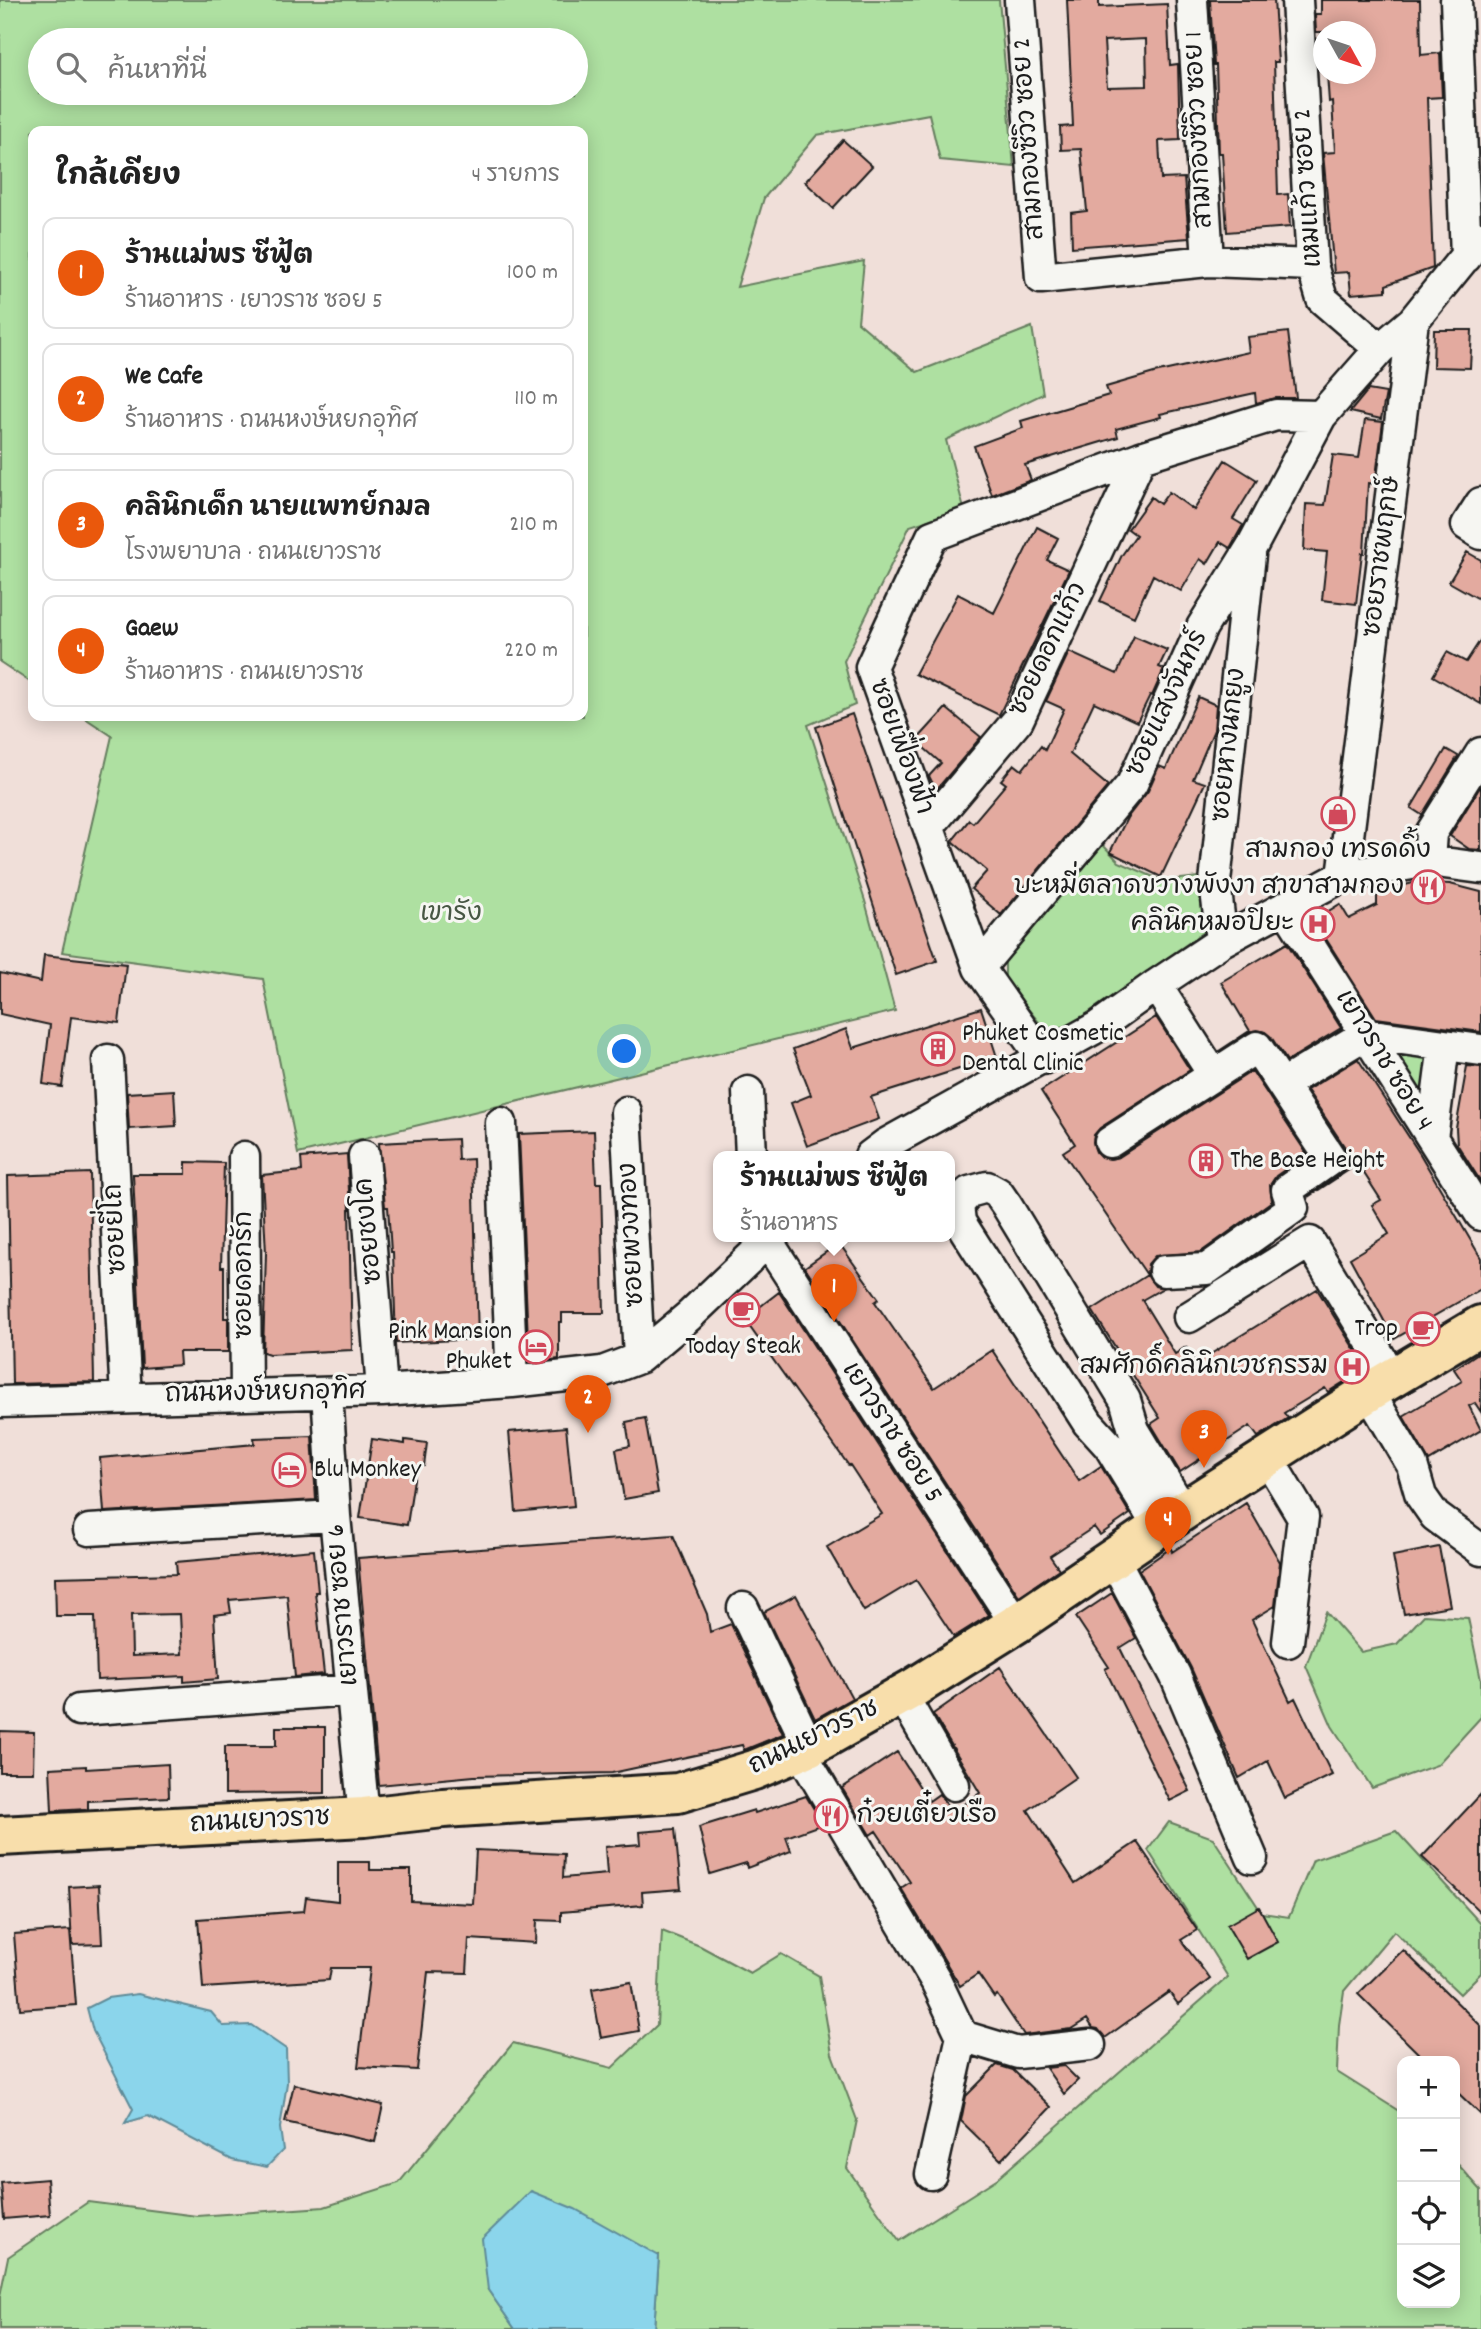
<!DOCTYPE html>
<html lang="th">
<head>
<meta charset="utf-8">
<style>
  :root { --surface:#fff; --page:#f2f2f2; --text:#222; --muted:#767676; --line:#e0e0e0; --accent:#ea580c }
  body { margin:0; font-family:Dekko,"Playpen Sans Thai",sans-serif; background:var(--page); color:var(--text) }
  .controls { position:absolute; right:21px; bottom:21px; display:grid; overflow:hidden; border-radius:14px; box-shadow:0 4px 18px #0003 }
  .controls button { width:63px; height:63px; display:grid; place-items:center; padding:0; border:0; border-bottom:2px solid var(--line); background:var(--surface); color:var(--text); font:35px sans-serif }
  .compass { position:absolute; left:1313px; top:21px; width:63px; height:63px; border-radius:50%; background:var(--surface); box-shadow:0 4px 18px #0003; rotate:130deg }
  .you { position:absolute; left:625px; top:1052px; width:24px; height:24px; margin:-18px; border:5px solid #fff; border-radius:50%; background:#1a73e8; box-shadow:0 0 0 10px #1a73e833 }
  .badge { display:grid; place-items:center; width:46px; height:46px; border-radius:50%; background:var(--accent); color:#fff; font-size:23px; font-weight:700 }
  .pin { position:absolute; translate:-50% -58px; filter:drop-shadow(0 2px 4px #0008) }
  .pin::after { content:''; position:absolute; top:37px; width:24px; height:21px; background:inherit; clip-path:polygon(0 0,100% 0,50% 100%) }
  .popup { position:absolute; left:713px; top:1151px; width:242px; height:91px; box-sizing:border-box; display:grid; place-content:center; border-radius:14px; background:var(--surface); filter:drop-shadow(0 2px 5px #0005); font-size:23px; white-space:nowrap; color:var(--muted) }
  .popup b { font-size:26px; color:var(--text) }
  .popup::after { content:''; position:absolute; left:50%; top:100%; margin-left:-14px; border:14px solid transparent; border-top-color:var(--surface) }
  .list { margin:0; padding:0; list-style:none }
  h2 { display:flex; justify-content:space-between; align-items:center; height:91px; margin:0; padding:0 28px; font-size:30px }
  h2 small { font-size:23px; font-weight:400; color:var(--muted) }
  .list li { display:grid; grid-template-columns:46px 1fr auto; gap:21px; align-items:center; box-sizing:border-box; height:112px; margin:0 14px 14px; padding:0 14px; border:2px solid var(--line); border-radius:14px }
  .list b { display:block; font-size:26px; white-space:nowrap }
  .list p { margin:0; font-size:23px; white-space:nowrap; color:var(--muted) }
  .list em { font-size:23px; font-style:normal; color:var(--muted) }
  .icon { flex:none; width:38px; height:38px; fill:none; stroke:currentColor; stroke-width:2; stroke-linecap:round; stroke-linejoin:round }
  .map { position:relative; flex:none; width:1481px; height:2329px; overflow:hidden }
  .search { position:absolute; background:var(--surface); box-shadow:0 4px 18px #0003; left:28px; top:28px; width:560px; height:77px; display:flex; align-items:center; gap:18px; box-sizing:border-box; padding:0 24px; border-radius:38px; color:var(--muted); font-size:26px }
  .panel { position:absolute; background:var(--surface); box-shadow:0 4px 18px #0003; left:28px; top:126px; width:560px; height:595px; border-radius:14px }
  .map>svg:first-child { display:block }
</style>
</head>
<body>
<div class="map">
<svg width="1481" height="2329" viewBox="0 0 1481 2329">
  <rect width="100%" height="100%" fill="#f0dfd9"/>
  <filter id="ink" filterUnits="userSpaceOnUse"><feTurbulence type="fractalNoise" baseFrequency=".0143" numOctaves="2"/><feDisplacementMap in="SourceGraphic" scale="14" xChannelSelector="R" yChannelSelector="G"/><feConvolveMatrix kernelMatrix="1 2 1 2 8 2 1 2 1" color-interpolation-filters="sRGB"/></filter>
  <g filter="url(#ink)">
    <path fill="#aee0a1" stroke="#657e5e" stroke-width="2" fill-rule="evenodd" d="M0 0H999L1014 167 940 160 929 114 817 135 764 198 737 287 864 261 858 322 917 372 1032 327 1043 394 946 440 964 509 910 526 844 661 855 705 808 725 865 901 895 1011 298 1154 263 979 62 952 112 736 82 716H583V131H33V684L0 662ZM40 40H576V93H40Z
      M1102 844 1119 862 1163 881 1207 876 1210 928 1052 1038 1005 981V958Z
      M1379 1042 1437 1053 1429 1106Z
      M1326 1612 1361 1652 1397 1644 1424 1615 1468 1618 1481 1680V1717L1437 1765 1372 1788 1332 1726 1306 1666Z
      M1169 1822 1213 1838 1262 1913 1289 1917 1313 1860 1396 1831 1481 1924V1973L1460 1994 1394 1931 1344 1991 1339 2025 1337 2072 1402 2113V2303H1455V2161L1481 2190V2329H654L659 2255 488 2290 515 2329H0V2296L8 2257 88 2202 197 2216 324 2207 399 2183 513 2043 612 2068 657 2025 662 1931 700 1946 750 1973 781 1954 819 1976 832 2054 857 2120 847 2168 899 2241 998 2178 1228 1977 1148 1850Z"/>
    <path fill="#8bd5eb" stroke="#5f8b98" stroke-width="2" d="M138 1994 211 2012 223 2026 251 2025 286 2049 287 2083 280 2128 283 2150 267 2167 232 2160 148 2116 125 2123 133 2109 93 2031 87 2008 107 1998Z
      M531 2191 575 2209 659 2256 654 2329H515L488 2290 482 2239Z"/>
    <path fill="#e3aa9f" stroke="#1c1c1c" stroke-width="2" fill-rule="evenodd" d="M1067 0H1099V7L1167 4 1170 65 1178 64 1180 140 1159 141 1161 179 1184 178 1189 238 1072 247 1071 213 1087 211 1081 149 1061 150 1060 127 1073 126ZM1146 39 1147 86 1107 87 1104 41Z
      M1210 0H1274L1278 62H1274L1278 195 1288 194 1290 227 1227 232 1222 153H1219L1216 65H1214Z
      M1321 0H1420L1421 55 1440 53 1442 97 1427 98 1433 268 1386 285V291L1351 294 1349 272 1334 273 1323 153 1335 152 1332 101 1329 102 1327 74H1366V32H1316L1315 14H1321Z
      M843 140 872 166 833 208 805 182Z
      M1434 330H1472L1470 368 1433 367Z
      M1288 332 1296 398H1276L1256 403 1255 393 1160 414 1161 417 1116 429 1118 437 1025 465 1031 480 992 495 974 446 1023 428 1021 421 1109 395 1106 387 1154 373 1249 352 1247 337Z
      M1368 390 1386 393 1381 419 1350 412Z
      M1365 420 1383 422 1375 484 1368 483 1364 553H1362L1356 604 1322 600 1327 552 1304 550 1306 504 1325 505 1333 455 1359 458Z
      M1225 460 1257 480 1233 519 1243 525 1230 548 1220 542 1207 564 1200 559 1181 591 1153 575 1134 617 1100 601 1122 555 1136 535 1128 529 1151 497 1160 504 1169 492 1194 510Z
      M1037 527 1058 538 1047 560 1069 570 999 715 915 674 958 594 994 613Z
      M1467 552 1481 560V600L1449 582Z
      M1134 636 1167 650 1159 667 1164 669 1152 696 1150 695 1137 722 1094 702 1070 754 1108 786 1001 915 971 889 987 871 952 841 969 820 973 823 1006 784 1001 780 1014 764 1022 770 1041 746 1045 750 1064 709 1046 701 1069 652 1117 674Z
      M1481 639V704L1433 676 1447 652 1466 662Z
      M1198 697 1216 705 1214 730 1193 779 1205 783 1161 877 1110 852 1127 818 1148 791 1159 766 1166 769Z
      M946 708 981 737 936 790 929 776 941 763 916 741Z
      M852 714 937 961 896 975 816 727Z
      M1446 749 1458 756 1422 815 1411 808Z
      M1480 787H1481V850L1469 849 1450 836Z
      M1417 882 1450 884 1481 892V1032L1376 1018 1314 920 1340 904 1349 919 1377 905V892Z
      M1287 943 1341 1028 1287 1061 1271 1037 1265 1032 1257 1030 1248 1032 1219 1051 1250 1031 1221 982Z
      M44 955 126 964 119 1023 71 1017 62 1087 43 1084 50 1025 0 1014V973L41 982Z
      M981 1008 997 1057 871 1097 879 1119 807 1146 791 1103 811 1095 793 1049 846 1029 853 1048Z
      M1156 1017 1190 1070 1100 1128 1094 1135 1093 1142 1096 1152 1101 1157 1110 1159 1119 1157 1252 1071 1307 1154 1276 1176 1270 1185 1272 1201 1201 1252 1155 1256 1148 1264 1147 1275 1063 1152 1075 1144 1041 1091Z
      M1358 1059 1420 1154 1481 1258V1289L1394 1339 1350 1258 1389 1234 1372 1205 1381 1200 1358 1164 1308 1197 1342 1173 1346 1167 1348 1158 1346 1149 1307 1090Z
      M1467 1066 1481 1067V1182L1457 1144 1456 1128Z
      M174 1090 176 1126 129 1129 127 1093Z
      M594 1131 596 1183H601L604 1313H562V1322H559V1359L529 1363 519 1134Z
      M457 1139 458 1160 473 1159 478 1339 396 1343 393 1252H391L388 1207H385L379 1143Z
      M347 1154 350 1209H349L352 1350 269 1354 263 1352 266 1253 262 1175 302 1171 301 1158Z
      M186 1162 224 1163 221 1267H224V1318H228V1352H179L180 1365 142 1368 133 1174H186Z
      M90 1173 94 1382 12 1384 8 1176Z
      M839 1243 879 1299 875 1302 934 1388 992 1350 1079 1481 1101 1466 1130 1514 1100 1535 1094 1527 1050 1556 1059 1569 1019 1596 805 1267Z
      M1147 1275 1155 1286 1163 1288 1142 1300 1175 1354 1186 1347 1196 1363 1317 1289 1363 1363 1352 1370 1355 1375 1328 1392 1325 1388 1284 1413 1288 1418 1258 1437 1250 1426 1180 1472 1151 1424 1160 1418 1092 1310Z
      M779 1292 989 1615 954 1637 916 1580 864 1611 827 1547 882 1514 850 1465 849 1466 744 1319Z
      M1481 1351V1412L1475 1403 1469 1406 1481 1430 1429 1461 1403 1416 1462 1381 1454 1369Z
      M645 1418 658 1493 624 1499 616 1449 630 1446 626 1422Z
      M566 1427 574 1506 516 1512 509 1432Z
      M312 1436 316 1500 104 1512 100 1458 255 1444 254 1438Z
      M372 1439 405 1444V1440L427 1443 424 1466H416L407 1525 360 1518Z
      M1246 1503 1280 1562 1275 1606 1252 1620 1290 1701 1295 1698 1332 1775 1285 1798 1268 1761 1239 1778 1191 1668 1139 1570 1171 1548 1172 1552Z
      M673 1535 707 1614 710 1632 731 1624 783 1734 744 1750 742 1745 612 1773 474 1776 379 1785 358 1558Z
      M1439 1547 1450 1606 1404 1614 1393 1556Z
      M314 1550 318 1592H315L324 1674 295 1677 287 1595 229 1600 231 1613 214 1615 218 1679 184 1682V1676L97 1680 95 1616H56L55 1577 177 1574 176 1562ZM180 1614 182 1654 132 1656 131 1615Z
      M1112 1593 1136 1638 1120 1648 1190 1791 1170 1801 1105 1669 1109 1667 1076 1617Z
      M796 1595 852 1698 815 1719 764 1612Z
      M1000 1667 1076 1777 1028 1810 1075 1883 1137 1842 1197 1930 1181 1940 1210 1979 1178 2004 1169 1992 1105 2038 1098 2029 1093 2028 1087 2019 1071 2029 1024 2035 997 1995 994 1997 978 1974 960 1986 901 1888 910 1882 876 1831 870 1835 842 1788 897 1752 929 1801 939 1794 952 1812 980 1793 933 1714Z
      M276 1727H325V1793L225 1794V1746H276Z
      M0 1731 34 1732 33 1772H0Z
      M168 1764 169 1797 88 1801V1809L52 1811 50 1768 86 1766V1769Z
      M1481 1794V1913L1422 1857Z
      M806 1796 823 1824 786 1837 791 1851 747 1868 746 1863 710 1874 699 1827 754 1810 755 1813Z
      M675 1829 681 1889 642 1892 643 1905 561 1912V1921L537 1920 536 1943 469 1939 467 1973 428 1972 417 2070 358 2067 370 1968H331L329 1980 203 1988 198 1919 304 1911 306 1897 338 1901V1862H370V1870H411V1901L473 1904 476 1850 564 1854 563 1878 607 1874 605 1847 641 1844 640 1832Z
      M99 1885 102 1944 72 1945 69 1887Z
      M1259 1907 1278 1942 1247 1959 1227 1925Z
      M70 1930 76 2005 20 2009 14 1934Z
      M1403 1950 1481 2026V2115L1455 2090V2061H1426L1358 1994Z
      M631 1982 639 2031 601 2038 592 1989Z
      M997 2065 1013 2070 1051 2107 1001 2160 961 2121 966 2096Z
      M1064 2066 1078 2080 1064 2094 1046 2068Z
      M294 2084 383 2105 375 2142 285 2122Z
      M47 2179 50 2215 4 2219 1 2183Z"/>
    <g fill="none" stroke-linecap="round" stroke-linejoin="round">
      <defs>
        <path id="minor" d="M1020 0 1041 278 1208 261 1312 265
          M1192 0 1208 261
          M1297 0 1312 265 1322 299 1380 349
          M1456 0 1466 257
          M1481 503 1467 525 1481 534
          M929 826 1018 720 1141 457
          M1429 861 1431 833 1481 753
          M1343 876 1413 321
          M1285 907 1481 1215
          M1222 941 1215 882 1250 555
          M979 968 1132 784 1202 627 1251 548 1321 416 1380 349 1413 321 1481 237
          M1156 985 1213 1074
          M1043 1059 979 968 871 667 932 536 1141 457 1276 415 1321 416
          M108 1060 126 1398
          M1293 1078 1366 1034 1481 1050
          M748 1092 751 1156
          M626 1112 639 1358
          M501 1123 512 1382
          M1432 1138 1444 1045
          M1110 1142 1257 1047 1331 1159 1287 1190 1293 1208 1207 1269 1164 1271
          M364 1156 382 1391
          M870 1156 886 1144 1099 1026 1156 985 1222 941 1343 876 1429 861 1481 868
          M244 1157 246 1394
          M764 1236 1016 1624
          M1189 1317 1310 1242 1393 1378
          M1369 1392 1412 1465 1421 1496 1435 1516 1481 1550
          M327 1393 335 1516 364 1817
          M0 1402 382 1391 512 1382 602 1372 639 1358 689 1316 773 1236
          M1267 1457 1303 1517 1288 1642
          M1159 1528 1109 1446 1088 1423 960 1222 958 1205 969 1192 987 1187 998 1193 1007 1206 1125 1400 1134 1430 1183 1511
          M89 1530 335 1516
          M1114 1559 1175 1675 1252 1858
          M743 1608 809 1747
          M902 1695 954 1785
          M79 1710 351 1690
          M800 1751 936 1981 962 2036 931 2174
          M962 2036 1018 2053 1090 2045"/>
        <path id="major" d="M0 1836 364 1817 443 1808 678 1793 754 1770 809 1747 912 1689 1016 1624 1183 1511 1369 1392 1481 1325"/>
      </defs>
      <use href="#minor" stroke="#1c1c1c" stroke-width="35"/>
      <use href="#major" stroke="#1c1c1c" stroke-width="44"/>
      <use href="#minor" stroke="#f6f6f2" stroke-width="30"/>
      <use href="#major" stroke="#f8deab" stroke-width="38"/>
    </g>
  </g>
  <defs>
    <symbol id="shop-ring" viewBox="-11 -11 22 22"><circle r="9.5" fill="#f6f6f2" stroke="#d1495b" stroke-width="1.5"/><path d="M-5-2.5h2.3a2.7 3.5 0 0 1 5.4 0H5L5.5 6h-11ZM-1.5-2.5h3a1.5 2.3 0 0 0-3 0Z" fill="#d1495b"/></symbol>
    <symbol id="restaurant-ring" viewBox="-11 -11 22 22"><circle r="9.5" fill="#f6f6f2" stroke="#d1495b" stroke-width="1.5"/><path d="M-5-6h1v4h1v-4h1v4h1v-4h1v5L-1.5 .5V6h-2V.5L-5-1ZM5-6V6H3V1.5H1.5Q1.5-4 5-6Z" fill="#d1495b"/></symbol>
    <symbol id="hospital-ring" viewBox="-11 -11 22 22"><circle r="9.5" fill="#f6f6f2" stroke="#d1495b" stroke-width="1.5"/><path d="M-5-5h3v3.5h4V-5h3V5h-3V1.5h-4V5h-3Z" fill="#d1495b"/></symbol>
    <symbol id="building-ring" viewBox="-11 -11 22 22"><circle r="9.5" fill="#f6f6f2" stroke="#d1495b" stroke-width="1.5"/><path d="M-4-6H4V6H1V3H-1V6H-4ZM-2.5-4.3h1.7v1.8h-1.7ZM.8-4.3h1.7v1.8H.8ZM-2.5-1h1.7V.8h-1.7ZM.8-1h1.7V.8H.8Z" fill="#d1495b"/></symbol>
    <symbol id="cafe-ring" viewBox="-11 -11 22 22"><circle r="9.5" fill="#f6f6f2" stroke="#d1495b" stroke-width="1.5"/><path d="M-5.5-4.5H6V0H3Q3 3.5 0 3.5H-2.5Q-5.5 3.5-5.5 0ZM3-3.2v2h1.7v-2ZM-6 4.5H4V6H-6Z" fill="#d1495b"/></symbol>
    <symbol id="hotel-ring" viewBox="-11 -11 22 22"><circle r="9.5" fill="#f6f6f2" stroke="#d1495b" stroke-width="1.5"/><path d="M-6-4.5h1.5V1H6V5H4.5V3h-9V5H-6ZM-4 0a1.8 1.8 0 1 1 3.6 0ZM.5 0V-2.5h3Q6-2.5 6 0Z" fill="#d1495b"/></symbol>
  </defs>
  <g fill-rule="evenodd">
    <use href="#shop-ring" x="1319" y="795" width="38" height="38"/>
    <use href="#restaurant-ring" x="1409" y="868" width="38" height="38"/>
    <use href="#hospital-ring" x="1299" y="905" width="38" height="38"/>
    <use href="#building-ring" x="919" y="1030" width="38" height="38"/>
    <use href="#building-ring" x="1187" y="1142" width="38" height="38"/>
    <use href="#cafe-ring" x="724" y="1291" width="38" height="38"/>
    <use href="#cafe-ring" x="1404" y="1310" width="38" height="38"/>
    <use href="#hotel-ring" x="517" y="1328" width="38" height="38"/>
    <use href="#hospital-ring" x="1333" y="1348" width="38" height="38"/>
    <use href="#hotel-ring" x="270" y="1451" width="38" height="38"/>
    <use href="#restaurant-ring" x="812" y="1797" width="38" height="38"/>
  </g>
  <g text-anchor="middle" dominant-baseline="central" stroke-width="6" stroke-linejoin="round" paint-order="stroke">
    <g font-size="26" fill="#1c1c1c" stroke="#f6f6f2">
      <text transform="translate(1200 130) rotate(-93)">สามกองซีวิว ซอย 1</text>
      <text transform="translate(1030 139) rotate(-94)">สามกองซีวิว ซอย 2</text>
      <text transform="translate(1309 188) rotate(-94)">เหมแก้ว ซอย 2</text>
      <text transform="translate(1383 557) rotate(-83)">ซอยราชพฤกษ์</text>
      <text transform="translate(1049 650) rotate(-64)">ซอยดอกแก้ว</text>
      <text transform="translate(1168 704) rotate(-65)">ซอยแสงจันทร์</text>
      <text transform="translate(1230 745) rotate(-84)">ซอยหางนกยูง</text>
      <text transform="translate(900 747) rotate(70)">ซอยเฟื่องฟ้า</text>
      <text transform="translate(1383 1061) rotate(58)">เยาวราช ซอย 4</text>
      <text transform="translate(117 1229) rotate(-93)">ซอยยี่โถ</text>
      <text transform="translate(370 1231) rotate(-95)">ซอยชงโค</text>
      <text transform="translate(633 1235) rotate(-93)">ซอยพวงทอง</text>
      <text transform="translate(245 1275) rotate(-90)">ซอยดอกรัก</text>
      <text transform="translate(265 1394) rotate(-1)">ถนนหงษ์หยกอุทิศ</text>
      <text transform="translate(891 1433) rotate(57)">เยาวราช ซอย 5</text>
      <text transform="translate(344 1605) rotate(-95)">เยาวราช ซอย 6</text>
      <text transform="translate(814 1738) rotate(-26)">ถนนเยาวราช</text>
      <text transform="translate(260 1822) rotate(-3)">ถนนเยาวราช</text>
    </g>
    <g font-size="26" fill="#1c1c1c" stroke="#f6f6f2" text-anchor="end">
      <text x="1338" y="851" text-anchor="middle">สามกอง เทรดดิ้ง</text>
      <text x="1404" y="887">บะหมี่ตลาดขวางพังงา สาขาสามกอง</text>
      <text x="1294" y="924">คลินิคหมอปิยะ</text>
      <text x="962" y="1034" text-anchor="start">Phuket Cosmetic<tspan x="962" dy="30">Dental Clinic</tspan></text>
      <text x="1230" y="1161" text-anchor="start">The Base Height</text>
      <text x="1398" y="1329">Trop</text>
      <text x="512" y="1332">Pink Mansion<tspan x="512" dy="30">Phuket</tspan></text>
      <text x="743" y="1347" text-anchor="middle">Today Steak</text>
      <text x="1328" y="1367">สมศักดิ์คลินิกเวชกรรม</text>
      <text x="314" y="1470" text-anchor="start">Blu Monkey</text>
      <text x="856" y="1816" text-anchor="start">ก๋วยเตี๋ยวเรือ</text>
    </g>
    <g font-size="26" fill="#485744" stroke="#f6f6f2">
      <text x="451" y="914">เขารัง</text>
    </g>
  </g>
</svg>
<div class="controls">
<button>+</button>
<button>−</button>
<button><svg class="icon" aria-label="locate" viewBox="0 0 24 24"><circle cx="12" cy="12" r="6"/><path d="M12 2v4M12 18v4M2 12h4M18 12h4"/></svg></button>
<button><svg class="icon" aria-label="layers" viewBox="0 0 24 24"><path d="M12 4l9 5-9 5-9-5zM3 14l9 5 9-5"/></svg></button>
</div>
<svg class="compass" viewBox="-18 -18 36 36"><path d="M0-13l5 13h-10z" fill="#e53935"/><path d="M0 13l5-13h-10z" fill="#767676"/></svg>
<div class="you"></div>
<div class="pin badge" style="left:834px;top:1322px">1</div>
<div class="popup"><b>ร้านแม่พร ซีฟู้ต</b>ร้านอาหาร</div>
<div class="pin badge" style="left:588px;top:1433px">2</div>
<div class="pin badge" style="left:1204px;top:1468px">3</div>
<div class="pin badge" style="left:1168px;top:1555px">4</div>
<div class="search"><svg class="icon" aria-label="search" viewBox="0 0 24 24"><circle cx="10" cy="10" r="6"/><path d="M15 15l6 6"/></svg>ค้นหาที่นี่</div>
<section class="panel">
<h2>ใกล้เคียง<small>4 รายการ</small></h2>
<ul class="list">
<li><span class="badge">1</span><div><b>ร้านแม่พร ซีฟู้ต</b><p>ร้านอาหาร · เยาวราช ซอย 5</p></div><em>100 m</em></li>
<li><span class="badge">2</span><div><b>We Cafe</b><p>ร้านอาหาร · ถนนหงษ์หยกอุทิศ</p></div><em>110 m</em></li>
<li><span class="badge">3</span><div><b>คลินิกเด็ก นายแพทย์กมล</b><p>โรงพยาบาล · ถนนเยาวราช</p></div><em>210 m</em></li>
<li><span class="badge">4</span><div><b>Gaew</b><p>ร้านอาหาร · ถนนเยาวราช</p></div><em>220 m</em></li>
</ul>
</section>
</div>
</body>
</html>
